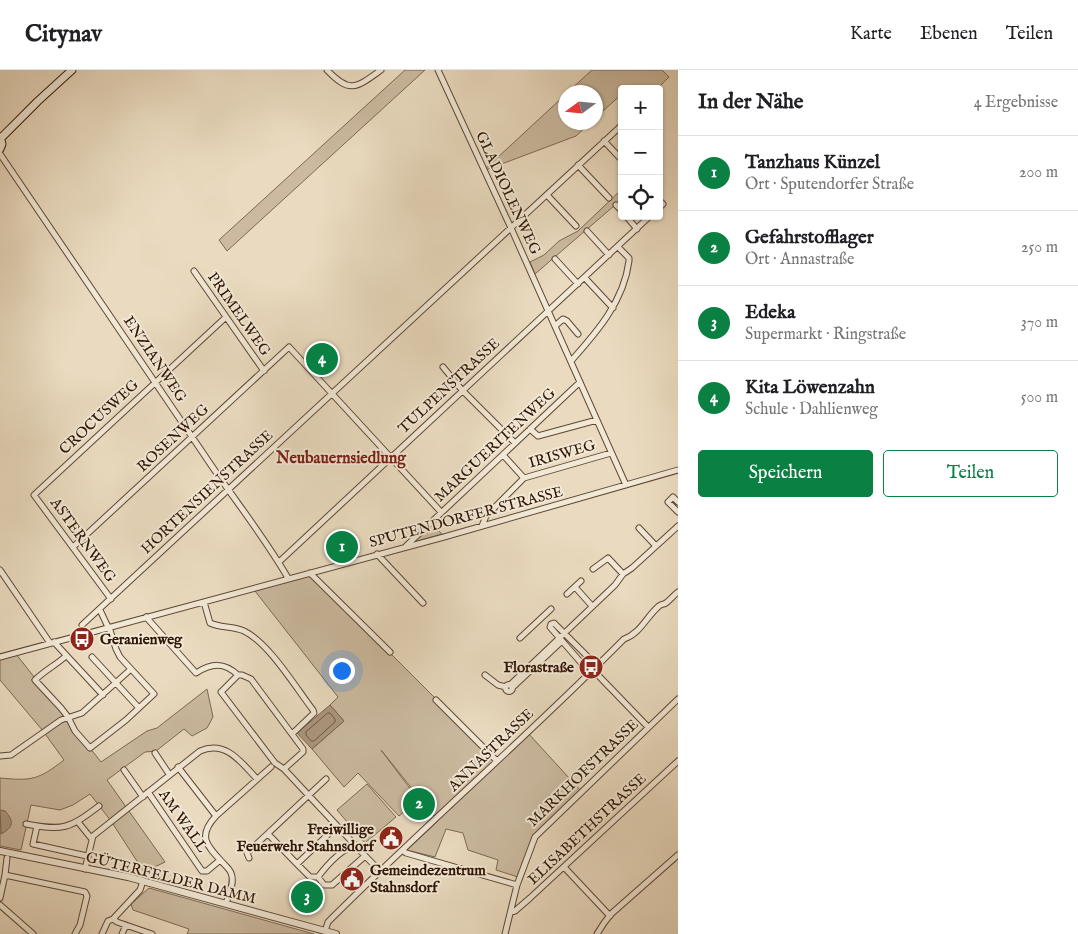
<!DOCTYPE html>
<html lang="de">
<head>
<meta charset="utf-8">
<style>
  :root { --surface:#fff; --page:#f2f2f2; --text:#202124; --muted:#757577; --line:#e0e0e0; --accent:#0b8043 }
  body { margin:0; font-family:"IM FELL English",serif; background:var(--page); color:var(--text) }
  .controls { position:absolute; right:15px; top:15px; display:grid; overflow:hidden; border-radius:5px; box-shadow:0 1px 4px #0004 }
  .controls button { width:45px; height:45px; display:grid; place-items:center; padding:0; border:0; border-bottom:1px solid var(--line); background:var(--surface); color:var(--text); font:25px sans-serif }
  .compass { position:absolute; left:558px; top:15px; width:45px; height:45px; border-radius:50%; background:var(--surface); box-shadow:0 1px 4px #0004; rotate:255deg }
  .you { position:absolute; left:341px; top:600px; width:18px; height:18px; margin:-12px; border:4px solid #fff; border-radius:50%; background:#1a73e8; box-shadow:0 0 0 8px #1a73e833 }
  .badge { display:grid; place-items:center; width:32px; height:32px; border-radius:50%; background:var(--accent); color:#fff; font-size:16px; font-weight:700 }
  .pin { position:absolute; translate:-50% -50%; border:2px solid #fff; box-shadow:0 1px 5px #0006 }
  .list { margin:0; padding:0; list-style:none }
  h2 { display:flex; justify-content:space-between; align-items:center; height:65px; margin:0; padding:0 20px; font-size:21px }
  h2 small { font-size:16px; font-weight:400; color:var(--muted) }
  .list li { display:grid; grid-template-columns:32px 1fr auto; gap:15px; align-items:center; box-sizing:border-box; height:75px; padding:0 20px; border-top:1px solid var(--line) }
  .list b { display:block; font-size:19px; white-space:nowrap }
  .list p { margin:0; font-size:16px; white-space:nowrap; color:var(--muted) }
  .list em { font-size:16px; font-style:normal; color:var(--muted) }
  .actions { display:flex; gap:10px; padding:15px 20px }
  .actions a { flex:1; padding:11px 0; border:1px solid var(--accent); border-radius:5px; text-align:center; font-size:18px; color:var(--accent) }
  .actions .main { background:var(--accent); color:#fff }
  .icon { flex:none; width:28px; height:28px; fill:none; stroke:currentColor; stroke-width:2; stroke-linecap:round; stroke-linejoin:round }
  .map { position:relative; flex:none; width:678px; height:864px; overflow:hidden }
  header { display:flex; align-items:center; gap:30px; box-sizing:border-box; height:70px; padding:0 25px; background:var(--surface); border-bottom:1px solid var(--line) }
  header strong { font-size:24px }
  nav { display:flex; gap:28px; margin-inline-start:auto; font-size:18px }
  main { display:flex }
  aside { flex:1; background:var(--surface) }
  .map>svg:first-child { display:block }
</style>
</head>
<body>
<header>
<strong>Citynav</strong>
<nav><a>Karte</a><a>Ebenen</a><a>Teilen</a></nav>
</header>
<main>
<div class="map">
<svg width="678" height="864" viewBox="0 0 678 864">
  <rect width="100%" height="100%" fill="#eadbc0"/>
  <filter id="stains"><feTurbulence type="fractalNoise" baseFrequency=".004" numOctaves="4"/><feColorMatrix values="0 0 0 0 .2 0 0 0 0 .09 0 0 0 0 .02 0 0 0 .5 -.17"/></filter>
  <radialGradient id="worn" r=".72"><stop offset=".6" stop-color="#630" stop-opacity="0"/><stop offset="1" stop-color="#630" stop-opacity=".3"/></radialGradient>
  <path fill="#cbbaa0" stroke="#7e6852" d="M405 0H425L227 181 219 170Z
    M592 0H662L669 7 657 19 630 16 627 19H622V24L596 47V22H568Z
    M565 25 566 52 590 53 576 66 483 101Z
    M622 119V129L535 204 530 192 544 185 559 171 578 161Z
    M432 454 442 464 414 472Z
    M312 505 497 690 527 662 581 721 533 765 518 807 496 800 498 790 468 780 463 763 446 759 435 787 407 780 438 751 381 680 418 729 399 746 358 703 344 717 312 679 344 651 330 635 338 627 255 521Z
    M16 584 101 692 147 661 157 658 207 619 213 647 207 658 192 666 184 659 156 681 145 682 107 710 165 792 144 802 111 751 90 724 73 735 60 740 31 735 21 780 0 776V708C32 711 38 710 64 690L43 661 0 610V589Z
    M367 714 396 747 365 773 337 740Z
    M149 818 314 864H187L189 859 133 840 131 834Z"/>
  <path fill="#ab9880" stroke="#7a644f" d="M330 635 344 651 312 679 297 663Z
    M0 740 5 741C14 751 14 757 1 764Z"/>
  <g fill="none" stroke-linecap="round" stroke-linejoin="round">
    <path stroke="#6e5742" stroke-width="1" d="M328 643H330L335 649V652L314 671H311L306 665V662Z"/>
    <defs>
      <path id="minor" d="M327 0C350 24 356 18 381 0
        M438 0 511 158 626 415
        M604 71 622 90
        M0 84C68 185 137 285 205 386 232 427 264 466 288 508
        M578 95 609 128
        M547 125 576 156
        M659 130 663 134 659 138
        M616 135 622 141
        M626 146 637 159
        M587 161 609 185
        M555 189 578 214
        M194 201 264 301
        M585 208 613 238
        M555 256 563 249 567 251 578 264
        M571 291C597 262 624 231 629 191V188L618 177
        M443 297 462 320 515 373
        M530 359 538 366 597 350
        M503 385 524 408
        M678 432 673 427 668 432 678 442
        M482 456 486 446 524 408 611 383
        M639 458 656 476
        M406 476 580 312
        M73 477 289 277 441 442
        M377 484 423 533
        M279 492 650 146
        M593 499 608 488 623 504
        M0 500 50 573
        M310 503 390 582
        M575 517 592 536
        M567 524 581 511
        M111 529 34 425 226 247
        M204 532 210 553C220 558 233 556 244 561 269 573 296 618 313 640L314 643 292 664
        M100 540 108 557
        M146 547 196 603C212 593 224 592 238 605H242L251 609 303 679V682L284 699
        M82 555 622 55
        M520 568 551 539
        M54 572 103 625
        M66 586C56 595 45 600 35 610L61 638 68 647 75 661 90 678 126 650 154 624 120 587 116 579 109 557
        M0 587 444 467 678 400
        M92 587 139 638
        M593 600 648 657
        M590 603 550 557 551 554 554 553 597 596
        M238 605 221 622 275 693 284 699 355 775
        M485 605 498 615 506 617
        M505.5 618a3.5 3.5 0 1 1 7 0a3.5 3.5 0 1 1-7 0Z
        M510 615 615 515 623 504 632 498 678 456
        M512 618 562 571
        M436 630 497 691
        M155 683 169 704
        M0 686 11 685 61 650 82 643 131 599
        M178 697 216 746
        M124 700 143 727
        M148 722 202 801H207L220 790
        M78 752 91 768
        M26 754C63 761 69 759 99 736
        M37 756 33 774 87 786
        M268 764 297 794 337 756
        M403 781 406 783 517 815
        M365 786 332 815H324L318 807C327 795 341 780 355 775 363 784 371 792 380 801
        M249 788 247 783 326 709
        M297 794 310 807H318
        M564 797 610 846
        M85 799 93 766 200 681C226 670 241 692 257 709
        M5 805 7 788
        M143 811 140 820 113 849 117 852 152 864
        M0 828 5 805 85 822 87 826 80 855 75 864
        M226 833C229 825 235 812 231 803 230 800 227 797 224 794 208 777 196 767 216 746L271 697
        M0 835 33 864
        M511 842 515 841 530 828 678 691
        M325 861 328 852C424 756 528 666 624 569 641 563 646 547 659 536 662 534 662 535 666 533 670 530 674 525 678 522
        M102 864 108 851 113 849
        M122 864 126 855
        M505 864 517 815 535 767 678 629
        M597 864 604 853 611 844 678 785"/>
      <path id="tertiary" d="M0 781 128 807 336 864"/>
      <path id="secondary" d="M0 67 2 74 0 79
        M1 68 38 31 72 0"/>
    </defs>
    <use href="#minor" stroke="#5f4734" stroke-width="7"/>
    <use href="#tertiary" stroke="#5f4734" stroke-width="8"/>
    <use href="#secondary" stroke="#311605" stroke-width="9"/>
    <use href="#minor" stroke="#f1e8d6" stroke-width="5"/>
    <use href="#tertiary" stroke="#f1e8d6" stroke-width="6"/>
    <use href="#secondary" stroke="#f1e8d6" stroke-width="7"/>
  </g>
  <defs>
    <symbol id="bus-disc" viewBox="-11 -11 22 22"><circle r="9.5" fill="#8f2418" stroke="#f1e8d6"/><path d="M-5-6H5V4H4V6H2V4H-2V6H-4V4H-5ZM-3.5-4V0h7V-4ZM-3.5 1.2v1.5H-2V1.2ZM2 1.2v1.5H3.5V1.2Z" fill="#fff"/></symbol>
    <symbol id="civic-disc" viewBox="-11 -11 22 22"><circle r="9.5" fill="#8f2418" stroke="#f1e8d6"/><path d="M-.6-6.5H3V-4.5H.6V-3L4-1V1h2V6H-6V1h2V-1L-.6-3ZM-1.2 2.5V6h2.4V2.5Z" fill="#fff"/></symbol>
  </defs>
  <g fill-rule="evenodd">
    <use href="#bus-disc" x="68" y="555" width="28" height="28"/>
    <use href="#bus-disc" x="577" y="583" width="28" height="28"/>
    <use href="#civic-disc" x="377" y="754" width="28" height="28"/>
    <use href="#civic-disc" x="338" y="795" width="28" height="28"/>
  </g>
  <g text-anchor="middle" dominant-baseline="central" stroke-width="4" stroke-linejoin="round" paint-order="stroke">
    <g font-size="15" fill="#311605" stroke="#f1e8d6">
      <text transform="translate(508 123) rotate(65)">GLADIOLENWEG</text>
      <text transform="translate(239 244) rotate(55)">PRIMELWEG</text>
      <text transform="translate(155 289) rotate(56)">ENZIANWEG</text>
      <text transform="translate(449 316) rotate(-43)">TULPENSTRASSE</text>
      <text transform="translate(99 347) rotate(-43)">CROCUSWEG</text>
      <text transform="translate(173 368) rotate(-43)">ROSENWEG</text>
      <text transform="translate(495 375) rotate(-43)">MARGUERITENWEG</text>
      <text transform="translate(562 384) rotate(-16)">IRISWEG</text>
      <text transform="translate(207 422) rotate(-43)">HORTENSIENSTRASSE</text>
      <text transform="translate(466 447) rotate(-15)">SPUTENDORFER STRASSE</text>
      <text transform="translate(83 470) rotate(54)">ASTERNWEG</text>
      <text transform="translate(491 680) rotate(-44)">ANNASTRASSE</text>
      <text transform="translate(583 703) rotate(-44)">MARKHOFSTRASSE</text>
      <text transform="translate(183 751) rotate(55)">AM WALL</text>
      <text transform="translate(587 759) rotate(-43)">ELISABETHSTRASSE</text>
      <text transform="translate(171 808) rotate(14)">GÜTERFELDER DAMM</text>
    </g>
    <g font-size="15" font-weight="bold" fill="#311605" stroke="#f1e8d6" text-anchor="start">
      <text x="100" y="569">Geranienweg</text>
      <text x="574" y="597" text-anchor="end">Florastraße</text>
      <text x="374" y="759" text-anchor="end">Freiwillige<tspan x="374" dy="17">Feuerwehr Stahnsdorf</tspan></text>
      <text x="370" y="800">Gemeindezentrum<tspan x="370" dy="17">Stahnsdorf</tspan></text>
    </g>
    <g font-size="16" font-weight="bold" fill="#7a1f14" stroke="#f1e8d6">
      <text x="341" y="389">Neubauernsiedlung</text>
    </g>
  </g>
  <rect width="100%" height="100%" filter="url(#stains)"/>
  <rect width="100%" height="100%" fill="url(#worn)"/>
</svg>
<div class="controls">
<button>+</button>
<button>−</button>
<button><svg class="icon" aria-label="locate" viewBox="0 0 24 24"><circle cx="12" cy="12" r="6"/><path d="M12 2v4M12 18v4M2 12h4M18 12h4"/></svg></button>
</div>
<svg class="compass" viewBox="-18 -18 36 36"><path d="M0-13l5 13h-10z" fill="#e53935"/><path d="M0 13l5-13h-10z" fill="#757577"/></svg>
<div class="you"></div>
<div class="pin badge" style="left:342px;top:477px">1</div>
<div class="pin badge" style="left:419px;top:734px">2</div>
<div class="pin badge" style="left:307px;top:827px">3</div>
<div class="pin badge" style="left:322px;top:289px">4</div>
</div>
<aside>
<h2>In der Nähe<small>4 Ergebnisse</small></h2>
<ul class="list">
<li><span class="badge">1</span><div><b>Tanzhaus Künzel</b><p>Ort · Sputendorfer Straße</p></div><em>200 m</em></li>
<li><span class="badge">2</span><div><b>Gefahrstofflager</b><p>Ort · Annastraße</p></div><em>250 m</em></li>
<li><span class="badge">3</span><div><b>Edeka</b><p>Supermarkt · Ringstraße</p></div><em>370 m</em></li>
<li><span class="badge">4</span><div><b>Kita Löwenzahn</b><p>Schule · Dahlienweg</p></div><em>500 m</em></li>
</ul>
<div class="actions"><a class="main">Speichern</a><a>Teilen</a></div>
</aside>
</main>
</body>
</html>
